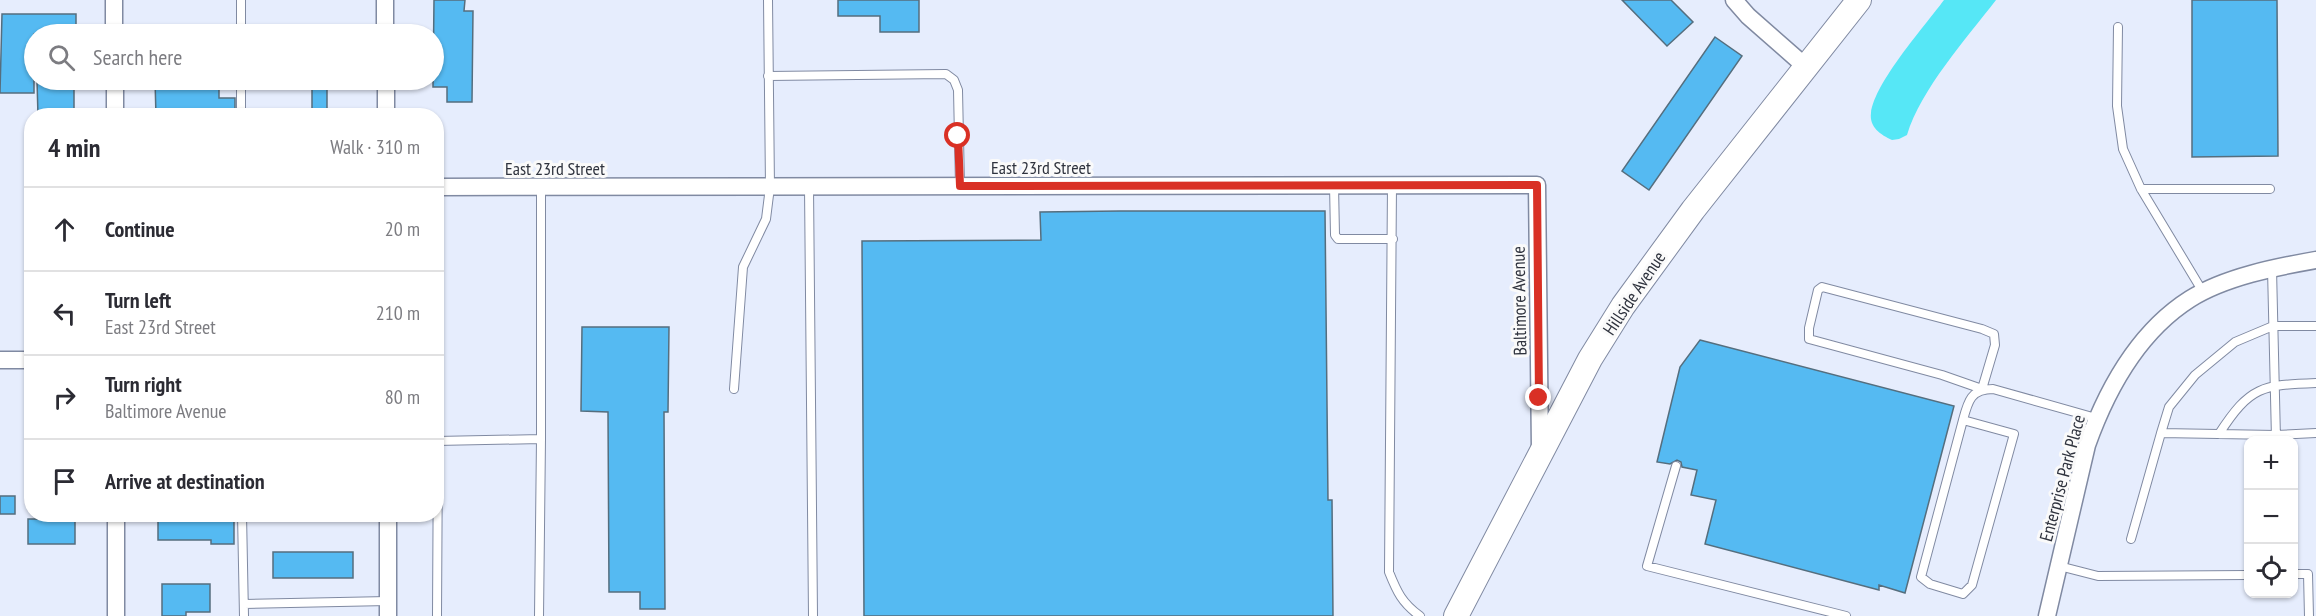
<!DOCTYPE html>
<html lang="en">
<head>
<meta charset="utf-8">
<style>
  :root { --surface:#fff; --page:#f7f7f7; --text:#2b2b33; --muted:#7c7c81; --line:#e1e1e2 }
  body { margin:0; font-family:"PT Sans Narrow",sans-serif; background:var(--page); color:var(--text) }
  .controls { position:absolute; right:18px; bottom:18px; display:grid; overflow:hidden; border-radius:12px; box-shadow:0 2px 4px #0004 }
  .controls button { width:54px; height:54px; display:grid; place-items:center; padding:0; border:0; border-bottom:2px solid var(--line); background:var(--surface); color:var(--text); font:30px sans-serif }
  .stop { position:absolute; width:18px; height:18px; margin:-14px; border:4px solid #d93025; border-radius:50%; background:#fff }
  .stop.end { background:#d93025; border-color:#fff; box-shadow:0 2px 6px #0008 }
  .list { margin:0; padding:0; list-style:none }
  h2 { display:flex; justify-content:space-between; align-items:center; height:78px; margin:0; padding:0 24px; font-size:26px }
  h2 small { font-size:20px; font-weight:400; color:var(--muted) }
  .list li { display:grid; grid-template-columns:39px 1fr auto; gap:18px; align-items:center; box-sizing:border-box; height:84px; padding:0 24px; border-top:2px solid var(--line) }
  .list b { display:block; font-size:22px; white-space:nowrap }
  .list p { margin:0; font-size:20px; white-space:nowrap; color:var(--muted) }
  .list em { font-size:20px; font-style:normal; color:var(--muted) }
  .icon { flex:none; width:33px; height:33px; fill:none; stroke:currentColor; stroke-width:2; stroke-linecap:round; stroke-linejoin:round }
  .map { position:relative; flex:none; width:2316px; height:616px; overflow:hidden }
  .search { position:absolute; background:var(--surface); box-shadow:0 2px 4px #0004; left:24px; top:24px; width:420px; height:66px; display:flex; align-items:center; gap:15px; box-sizing:border-box; padding:0 21px; border-radius:33px; color:var(--muted); font-size:22px }
  .panel { position:absolute; background:var(--surface); box-shadow:0 2px 4px #0004; left:24px; top:108px; width:420px; height:414px; border-radius:24px }
  .map>svg:first-child { display:block }
</style>
</head>
<body>
<div class="map">
<svg width="2316" height="616" viewBox="0 0 2316 616">
  <rect width="100%" height="100%" fill="#e6edfd"/>
  <path fill="#56e7f6" d="M1944 0H1996C1966 39 1921 89 1907 135L1899 139 1892 140C1881 135 1869 127 1871 113 1875 82 1924 27 1944 0Z"/>
  <path fill="#55baf2" stroke="#556e7e" stroke-width="1.5" d="M434 0H465L464 11H473L472 102H447V87H433Z
    M838 0H919V32H880V16H838Z
    M1622 0H1671L1693 22 1667 46Z
    M2192 0H2277L2278 156 2192 157Z
    M2 14H76V34H34V93H0Z
    M1715 37 1742 56 1649 190 1622 171Z
    M37 80H74V116H38Z
    M155 80H219V98H235V116H156Z
    M312 80H327V116H312Z
    M1120 211H1325L1328 500H1332L1333 616H864L862 241 1041 240 1040 212Z
    M582 327H669L668 412H664L665 609H640V592H609L608 412 581 411Z
    M1700 340 1954 406 1905 593 1879 585V590L1705 544 1716 500 1691 495 1697 470 1682 467 1681 462 1677 460 1670 464 1657 462 1680 367Z
    M0 496H15V514H0Z
    M158 517 234 519V544H211V540H158Z
    M28 519H75V544H28Z
    M273 552H353V578H273Z
    M162 584H210V612H186V616H162Z"/>
  <g fill="none" stroke-linecap="round" stroke-linejoin="round">
    <defs>
      <path id="lane" d="M241 0V34
        M2118 27 2117 106 2123 149 2141 189 2203 292
        M768 76 946 74 954 80 958 90 960 186
        M241 80V116
        M1334 185 1335 235 1338 239H1393
        M1392 185 1389 572C1397 592 1402 603 1420 616
        M541 187V439
        M809 187 813 616
        M2141 189H2270
        M2272 269 2276 439
        M1822 287 1982 329 1994 334 1995 345 1982 389 1942 375 1809 339V328L1818 290Z
        M2316 326H2273L2235 342 2195 375 2169 407 2161 433 2276 435 2316 433
        M734 389 743 267 766 219 770 187 768 0
        M1963 420 2014 434 1972 585 1963 594 1930 584 1921 577 1963 420C1968 401 1971 389 1993 389L2096 418
        M2219 434C2250 386 2262 385 2316 383
        M436 441 541 439 539 616
        M1676 466 1647 566 1846 616
        M242 514 244 616
        M2131 539 2161 433
        M2059 566 2098 576 2248 575
        M2294 574H2308L2309 616
        M244 604 388 601
        M437 616 438 441"/>
      <path id="street" d="M114 0V34
        M385 0V34
        M1734 0 1748 16 1806 67
        M115 80V116
        M386 80V116
        M436 187 1537 185 1540 450
        M0 360H32
        M388 514V616
        M116 616V514
        M2047 616 2087 445C2107 389 2138 332 2190 299 2225 277 2276 267 2316 260"/>
      <path id="secondary" d="M1456 616 1590 359 1623 306 1693 210 1859 0"/>
    </defs>
    <use href="#lane" stroke="#808aa2" stroke-width="10"/>
    <use href="#street" stroke="#808aa2" stroke-width="19"/>
    <use href="#secondary" stroke="#808aa2" stroke-width="26"/>
    <use href="#lane" stroke="#fff" stroke-width="8"/>
    <use href="#street" stroke="#fff" stroke-width="16"/>
    <use href="#secondary" stroke="#fff" stroke-width="24"/>
  </g>
  <g fill="none" stroke-linecap="round" stroke-linejoin="round">
    <path stroke="#d93025" stroke-width="8" d="M958 136 960 186 1537 185 1539 398"/>
  </g>
  <g text-anchor="middle" dominant-baseline="central" stroke-width="6" stroke-linejoin="round" paint-order="stroke">
    <g font-size="18" fill="#2f333e" stroke="#fafafa">
      <text x="1041" y="167">East 23rd Street</text>
      <text x="555" y="168">East 23rd Street</text>
      <text transform="translate(1634 293) rotate(-56)">Hillside Avenue</text>
      <text transform="translate(1519 301) rotate(-91)">Baltimore Avenue</text>
      <text transform="translate(2062 478) rotate(-75)">Enterprise Park Place</text>
    </g>
  </g>
</svg>
<div class="controls">
<button>+</button>
<button>−</button>
<button><svg class="icon" aria-label="locate" viewBox="0 0 24 24"><circle cx="12" cy="12" r="6"/><path d="M12 2v4M12 18v4M2 12h4M18 12h4"/></svg></button>
</div>
<div class="stop" style="left:958px;top:136px"></div>
<div class="stop end" style="left:1539px;top:398px"></div>
<div class="search"><svg class="icon" aria-label="search" viewBox="0 0 24 24"><circle cx="10" cy="10" r="6"/><path d="M15 15l6 6"/></svg>Search here</div>
<section class="panel">
<h2>4 min<small>Walk · 310 m</small></h2>
<ul class="list">
<li><svg class="icon" aria-label="ahead" viewBox="0 0 24 24"><path d="M12 20V5M6 11l6-6 6 6"/></svg><div><b>Continue</b></div><em>20 m</em></li>
<li><svg class="icon" aria-label="left" viewBox="0 0 24 24"><path d="M17 20v-9H6M10 6l-5 5 5 5"/></svg><div><b>Turn left</b><p>East 23rd Street</p></div><em>210 m</em></li>
<li><svg class="icon" aria-label="right" viewBox="0 0 24 24"><path d="M7 20v-9h11M14 6l5 5-5 5"/></svg><div><b>Turn right</b><p>Baltimore Avenue</p></div><em>80 m</em></li>
<li><svg class="icon" aria-label="arrive" viewBox="0 0 24 24"><path d="M6 21V4h12l-3 4 3 4H6"/></svg><div><b>Arrive at destination</b></div></li>
</ul>
</section>
</div>
</body>
</html>
